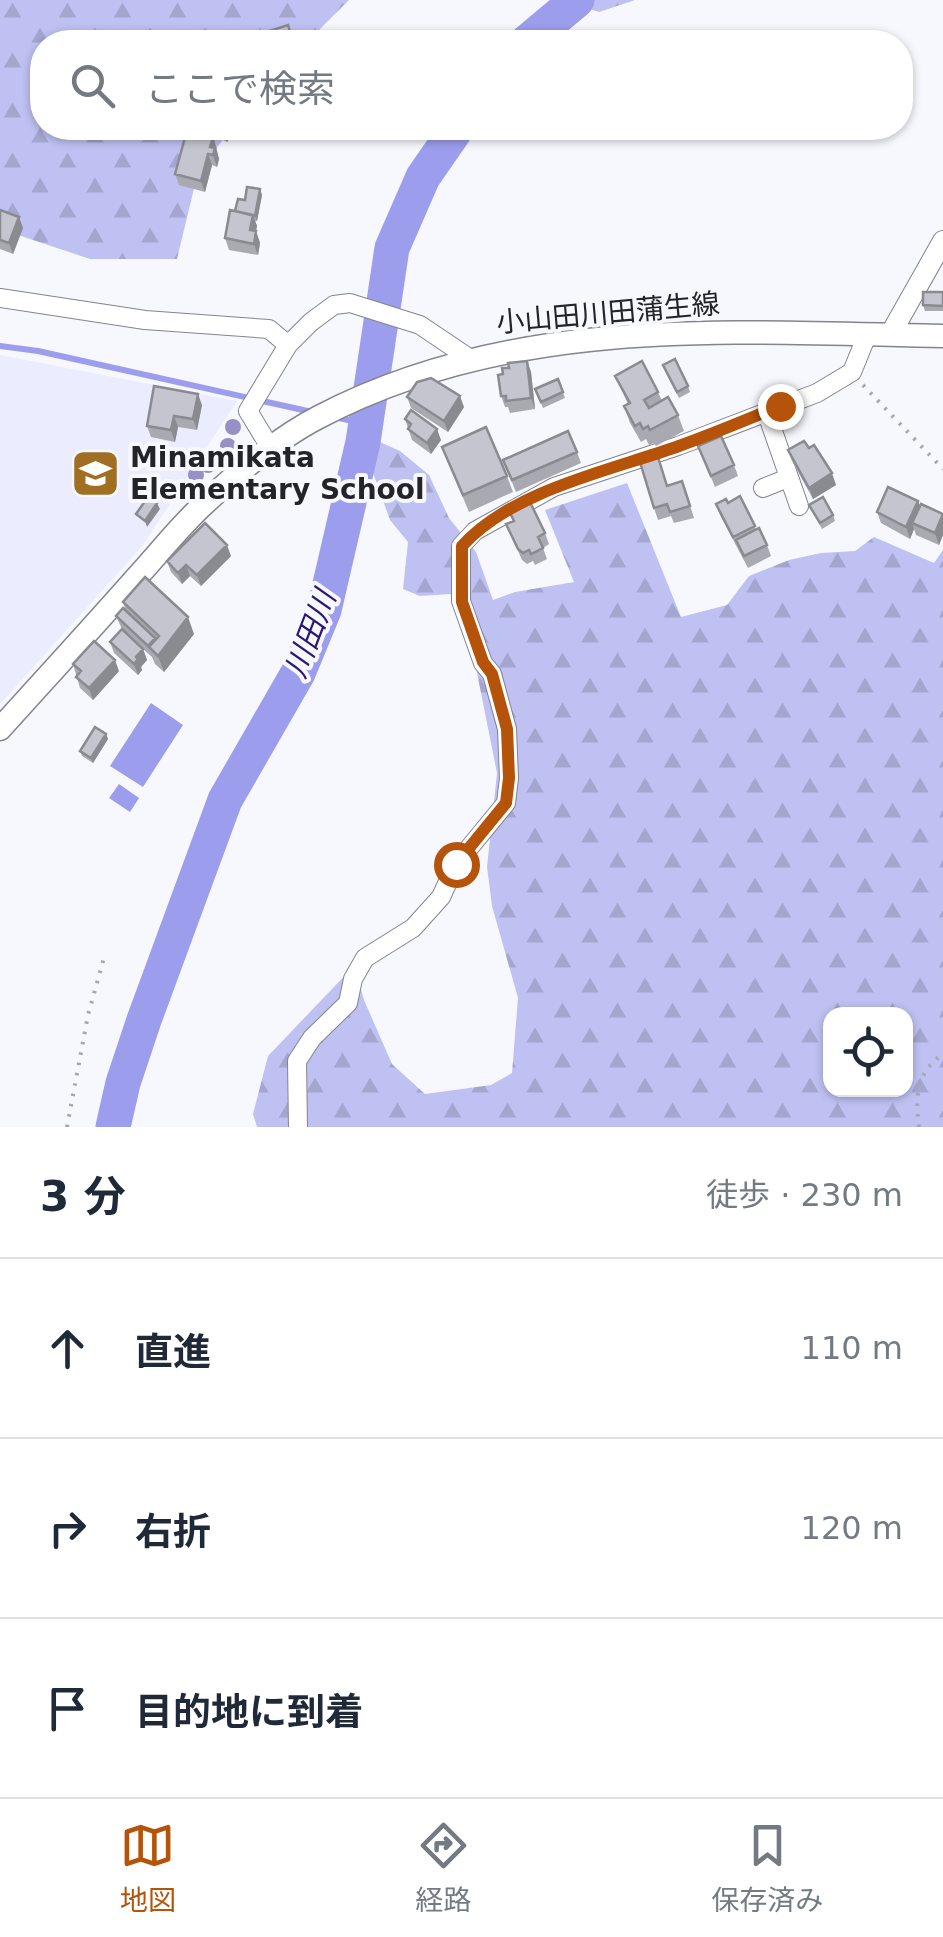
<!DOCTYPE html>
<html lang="ja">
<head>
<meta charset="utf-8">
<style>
  :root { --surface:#fff; --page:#f2f2f3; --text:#1f2937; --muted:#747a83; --line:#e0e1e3; --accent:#b45309 }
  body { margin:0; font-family:"DejaVu Sans","Noto Sans JP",sans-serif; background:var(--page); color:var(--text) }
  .controls { position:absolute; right:30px; bottom:30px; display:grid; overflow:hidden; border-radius:20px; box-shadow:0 2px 8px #0004 }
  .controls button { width:90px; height:90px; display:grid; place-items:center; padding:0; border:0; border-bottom:2px solid var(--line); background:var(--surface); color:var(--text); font:50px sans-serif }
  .stop { position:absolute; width:30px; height:30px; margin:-22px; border:8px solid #b45309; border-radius:50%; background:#fff }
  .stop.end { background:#b45309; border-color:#fff; box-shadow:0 2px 10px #0008 }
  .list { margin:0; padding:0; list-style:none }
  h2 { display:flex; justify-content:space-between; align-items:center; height:130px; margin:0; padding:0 40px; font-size:42px }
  h2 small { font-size:32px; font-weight:400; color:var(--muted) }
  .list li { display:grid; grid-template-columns:65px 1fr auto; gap:30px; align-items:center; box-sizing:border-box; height:180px; padding:0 40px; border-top:2px solid var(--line) }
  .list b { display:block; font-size:38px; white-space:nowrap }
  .list em { font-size:32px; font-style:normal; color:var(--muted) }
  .icon { flex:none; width:55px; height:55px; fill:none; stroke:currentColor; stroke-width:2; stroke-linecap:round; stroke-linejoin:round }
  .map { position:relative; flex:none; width:943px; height:1127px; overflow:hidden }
  .search { position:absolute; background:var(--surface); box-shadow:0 2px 8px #0004; left:30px; right:30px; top:30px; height:110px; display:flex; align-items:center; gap:25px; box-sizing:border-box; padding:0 35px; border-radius:40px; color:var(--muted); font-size:38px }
  .sheet { height:670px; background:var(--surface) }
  nav { display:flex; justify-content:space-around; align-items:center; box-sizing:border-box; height:140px; border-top:2px solid var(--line); background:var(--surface); font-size:28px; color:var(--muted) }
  nav a { display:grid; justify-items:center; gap:5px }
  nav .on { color:var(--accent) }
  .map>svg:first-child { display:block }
</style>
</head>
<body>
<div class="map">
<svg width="943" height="1127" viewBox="0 0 943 1127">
  <defs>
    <pattern id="forest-firs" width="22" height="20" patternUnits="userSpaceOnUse" patternTransform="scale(2.5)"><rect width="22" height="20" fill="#bfc1f2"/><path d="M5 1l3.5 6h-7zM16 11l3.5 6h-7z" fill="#a4a6d0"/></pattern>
  </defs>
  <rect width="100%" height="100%" fill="#f7f8fe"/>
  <path fill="#ebecfd" d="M0 355 237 401 143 545 0 704Z"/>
  <path fill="url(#forest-firs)" fill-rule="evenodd" d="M0 0H349L307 42H42V128H232L198 172 177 259H90L0 229Z
    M562 0H635L599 12Z
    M380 442 400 451 429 475 449 518 476 552 493 600 515 592 574 582 545 510 627 483 681 617 727 605 749 576 789 560 821 553 855 551 874 537 934 563 943 550V1127H257L253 1114 268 1056 354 966 364 1000 392 1064 425 1094 491 1085 512 1073 518 998 492 906 487 867 497 773 465 613 450 594 420 596 403 589 408 542 390 520 369 462ZM830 1014H906V1090H830Z"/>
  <path fill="#9d9dee" d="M151 703 183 725 143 787 110 766Z
    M119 784 139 798 130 812 109 798Z"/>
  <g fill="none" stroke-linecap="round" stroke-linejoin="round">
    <path stroke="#9d9dee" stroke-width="6" d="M0 346 38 351 312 412
      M339 418 366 424"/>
    <path stroke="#9d9dee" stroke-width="35" d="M527 42 577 0
      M113 1127 123 1083 144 1020 225 800 298 673 324 610 363 442 392 248 423 177 457 128"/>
    <defs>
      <path id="minor" d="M0 298 145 320 269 329 288 345 248 411 271 449
        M288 345 311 322 334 305 350 303 420 325 469 358
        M766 411 799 506
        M763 488 788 478
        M298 1127 297 1061 312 1038 348 1003 353 979 365 958 413 928 441 897 456 864 506 803 509 778 507 729 492 674 483 663 461 601V546L475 531 554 487 678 446 817 393 852 372 867 335"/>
      <path id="tertiary" d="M890 335 943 241"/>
      <path id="secondary" d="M0 729C46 678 92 628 137 577 159 553 180 526 204 504 237 473 278 438 319 417 514 315 730 332 943 336"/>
    </defs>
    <use href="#minor" stroke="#83848d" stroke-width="20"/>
    <use href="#tertiary" stroke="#83848d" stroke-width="22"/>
    <use href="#secondary" stroke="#83848d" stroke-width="25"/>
    <path stroke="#a7a8ad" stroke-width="4" stroke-dasharray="2.5 8" stroke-linecap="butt" d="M863 385 943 469
      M67 1127 88 1015 105 954
      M919 1127C915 1096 916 1073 943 1054"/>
    <use href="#minor" stroke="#fff" stroke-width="18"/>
    <use href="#tertiary" stroke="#fff" stroke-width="20"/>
    <use href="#secondary" stroke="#fff" stroke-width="22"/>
  </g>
  <g fill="#9690c6">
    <circle cx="233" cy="427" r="8"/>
    <circle cx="228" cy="446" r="8"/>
    <circle cx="208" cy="465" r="8"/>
    <circle cx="196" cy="475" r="8"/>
  </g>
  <path fill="#a9a9b2" d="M198 128H235L227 142 216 136 214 139 219 159 217 167 212 165 205 192 179 185 175 174 200 134Z
    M260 189 262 195 257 221H255L257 226 256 231 260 243 258 255 229 250 225 238 235 211 245 200Z
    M0 210 23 228 13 254 0 249Z
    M943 292V311H925L923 305Z
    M527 361 531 372 535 409 510 413 508 407H505L501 396 503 374 509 368Z
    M665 371 688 386 690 392 679 398Z
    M615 376 658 392 662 401 678 415 684 431 656 446 654 443 649 445 646 439 641 442 630 423 624 406 628 404Z
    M558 379 565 398 543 408 535 389Z
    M407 397 464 407 448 432 411 408Z
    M202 405 197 430 178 427 175 442 151 437 147 426Z
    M405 419 441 440 431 454 412 440Z
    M698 446 734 465 738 476 715 487Z
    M442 447 507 476 513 492 469 512Z
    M809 448 836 485 813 499 792 461 788 450Z
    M577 452 581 463 516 492 503 460Z
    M668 486 686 493 694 518 674 523 671 516 658 520 654 508Z
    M740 496 756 529 767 545 771 556 748 568 720 515 716 504 728 503Z
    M918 501 920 507 943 514V535L939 545 916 535 914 529 910 539 881 523 877 512Z
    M809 505 833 515 835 521 822 529Z
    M510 513 545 533 549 544 543 548 547 559 535 565 533 561 527 564 522 560 506 524 513 521Z
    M231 556 201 586 190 576 182 584 171 572 167 561Z
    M123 602 194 634 164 672 155 664 152 657 143 649 147 660 141 667 142 670 138 675 114 653 110 642 122 629 116 616 126 611Z
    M73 664 119 671 93 700 80 688Z
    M106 734 108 739 93 763 82 756 80 751Z"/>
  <path fill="#8a8a91" d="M210 128H213L216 136 214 139 219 159 217 167 210 147 212 142 208 131Z
    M225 128H235L227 142 223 130Z
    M208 154 212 165 205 192 201 181Z
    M260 189 262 195 257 221 255 216Z
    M253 215 257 226 254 241 250 230Z
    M19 217 23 228 13 254 9 243Z
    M256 231 260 243 258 255 254 244Z
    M527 361 531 372 535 409 531 398Z
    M198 394 202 405 197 430 193 419Z
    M460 396 464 407 448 432 444 421Z
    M174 416 178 427 175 442 171 430Z
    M437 429 441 440 431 454 427 443Z
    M832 473 836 485 813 499 809 488Z
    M918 501 922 512 912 523 914 529 910 539 906 527Z
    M157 503 160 509 147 527 145 521Z
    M943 515V535L939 545 935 533Z
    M227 545 231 556 201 586 197 575Z
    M186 565 190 576 182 584 178 573Z
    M188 617 194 634 164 672 158 656Z
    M143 649 147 660 141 667 142 670 138 675 134 664 136 657Z
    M115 660 119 671 93 700 89 688Z
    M106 734 108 739 93 763 91 758Z"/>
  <path fill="#c5c5cf" stroke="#8a8a91" stroke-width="2.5" d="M288 25 293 42H269L266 32Z
    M187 130 213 138 210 147 215 148 213 155 208 154 201 181 175 174Z
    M247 187 260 189 255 216 235 211 238 199 245 200Z
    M0 210 19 217 9 243 0 240Z
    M230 210 253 215 250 230 256 231 254 244 225 238Z
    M923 292H943V306L923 305Z
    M675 359 688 386 677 392 663 365Z
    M527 361 531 398 506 401V396H501L498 375 503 374 502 368H509L508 363Z
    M642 361 658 392 644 400 649 408 668 397 678 415 650 430 648 426 643 429 640 423 635 426 624 406 630 403 615 376Z
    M431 378 460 396 444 421 407 397 417 382Z
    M558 379 563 392 541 402 535 389Z
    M154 386 198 394 193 419 174 416 171 430 147 426Z
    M411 410 437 429 427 443 408 429 411 424 405 419Z
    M486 427 507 476 463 495 442 447Z
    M568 431 577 452 512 480 503 460Z
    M721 436 734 465 711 476 698 446Z
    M804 441 809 448 814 445 832 473 809 488 788 450Z
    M658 457 667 486 682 481 690 506 670 512 667 504 654 508 640 462Z
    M888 487 918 501 906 527 877 512Z
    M740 496 755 526 733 537 716 504 726 499 728 503Z
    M148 497 157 503 145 521 136 514Z
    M823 497 833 515 820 523 809 505Z
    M530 502 545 533 538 537 543 548 531 554 529 550 523 553 518 549 506 524 514 521 510 513Z
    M921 504 943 514 935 533 912 523Z
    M205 523 227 545 197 575 186 565 178 573 167 561Z
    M759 528 767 545 744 556 736 540Z
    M145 577 188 617 158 656 149 647 159 636 123 602Z
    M123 608 155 638 148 646 116 616Z
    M122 629 143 649 136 657 138 659 134 664 110 642Z
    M94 641 115 660 89 688 76 677 81 671 73 664Z
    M95 727 106 734 91 758 80 751Z"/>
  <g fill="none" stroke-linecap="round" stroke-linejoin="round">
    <path stroke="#b45309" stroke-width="12" d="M456 864 506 803 509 778 507 729 492 674 483 662 462 602V546C513 490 609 471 679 446 713 434 746 420 780 406"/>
  </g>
  <defs>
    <symbol id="school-square" viewBox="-11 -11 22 22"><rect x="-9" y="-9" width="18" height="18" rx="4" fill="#a06f24" stroke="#f7f8fe"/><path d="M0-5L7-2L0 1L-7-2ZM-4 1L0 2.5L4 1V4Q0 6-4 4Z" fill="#fff"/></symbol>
  </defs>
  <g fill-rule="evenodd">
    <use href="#school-square" x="68" y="446" width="55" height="55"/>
  </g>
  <g text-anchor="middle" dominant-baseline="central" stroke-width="8" stroke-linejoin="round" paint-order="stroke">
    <g font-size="28" fill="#242428" stroke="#f7f8fe">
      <text transform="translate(608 313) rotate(-5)">小山田川田蒲生線</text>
    </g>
    <g font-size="28" font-weight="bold" fill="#242428" stroke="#f7f8fe" text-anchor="start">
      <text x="130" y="457">Minamikata<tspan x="130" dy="32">Elementary School</tspan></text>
    </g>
    <g font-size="30" font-style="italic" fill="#2b1773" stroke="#f7f8fe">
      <text transform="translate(310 634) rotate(-69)">川田川</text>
    </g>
  </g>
</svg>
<div class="controls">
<button><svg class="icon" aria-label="locate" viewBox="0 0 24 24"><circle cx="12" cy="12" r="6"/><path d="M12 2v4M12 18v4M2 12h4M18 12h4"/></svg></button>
</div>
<div class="stop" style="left:456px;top:864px"></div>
<div class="stop end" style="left:780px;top:406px"></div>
<div class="search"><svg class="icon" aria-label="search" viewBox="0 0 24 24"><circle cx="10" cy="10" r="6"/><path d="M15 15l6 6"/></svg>ここで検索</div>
</div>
<section class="sheet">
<h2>3 分<small>徒歩 · 230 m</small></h2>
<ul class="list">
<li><svg class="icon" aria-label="ahead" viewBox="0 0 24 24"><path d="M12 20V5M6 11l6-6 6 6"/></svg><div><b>直進</b></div><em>110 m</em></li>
<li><svg class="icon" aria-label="right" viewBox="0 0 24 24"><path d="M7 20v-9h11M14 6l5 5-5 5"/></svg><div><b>右折</b></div><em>120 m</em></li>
<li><svg class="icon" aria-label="arrive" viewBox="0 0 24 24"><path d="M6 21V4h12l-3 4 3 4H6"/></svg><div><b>目的地に到着</b></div></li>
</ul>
</section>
<nav>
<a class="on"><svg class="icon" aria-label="map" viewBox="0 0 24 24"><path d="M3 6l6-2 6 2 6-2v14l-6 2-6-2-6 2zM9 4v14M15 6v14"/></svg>地図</a>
<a><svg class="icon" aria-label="directions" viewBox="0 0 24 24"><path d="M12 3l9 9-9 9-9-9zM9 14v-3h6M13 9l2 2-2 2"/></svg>経路</a>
<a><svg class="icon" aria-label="saved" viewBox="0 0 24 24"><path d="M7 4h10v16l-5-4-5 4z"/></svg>保存済み</a>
</nav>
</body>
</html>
